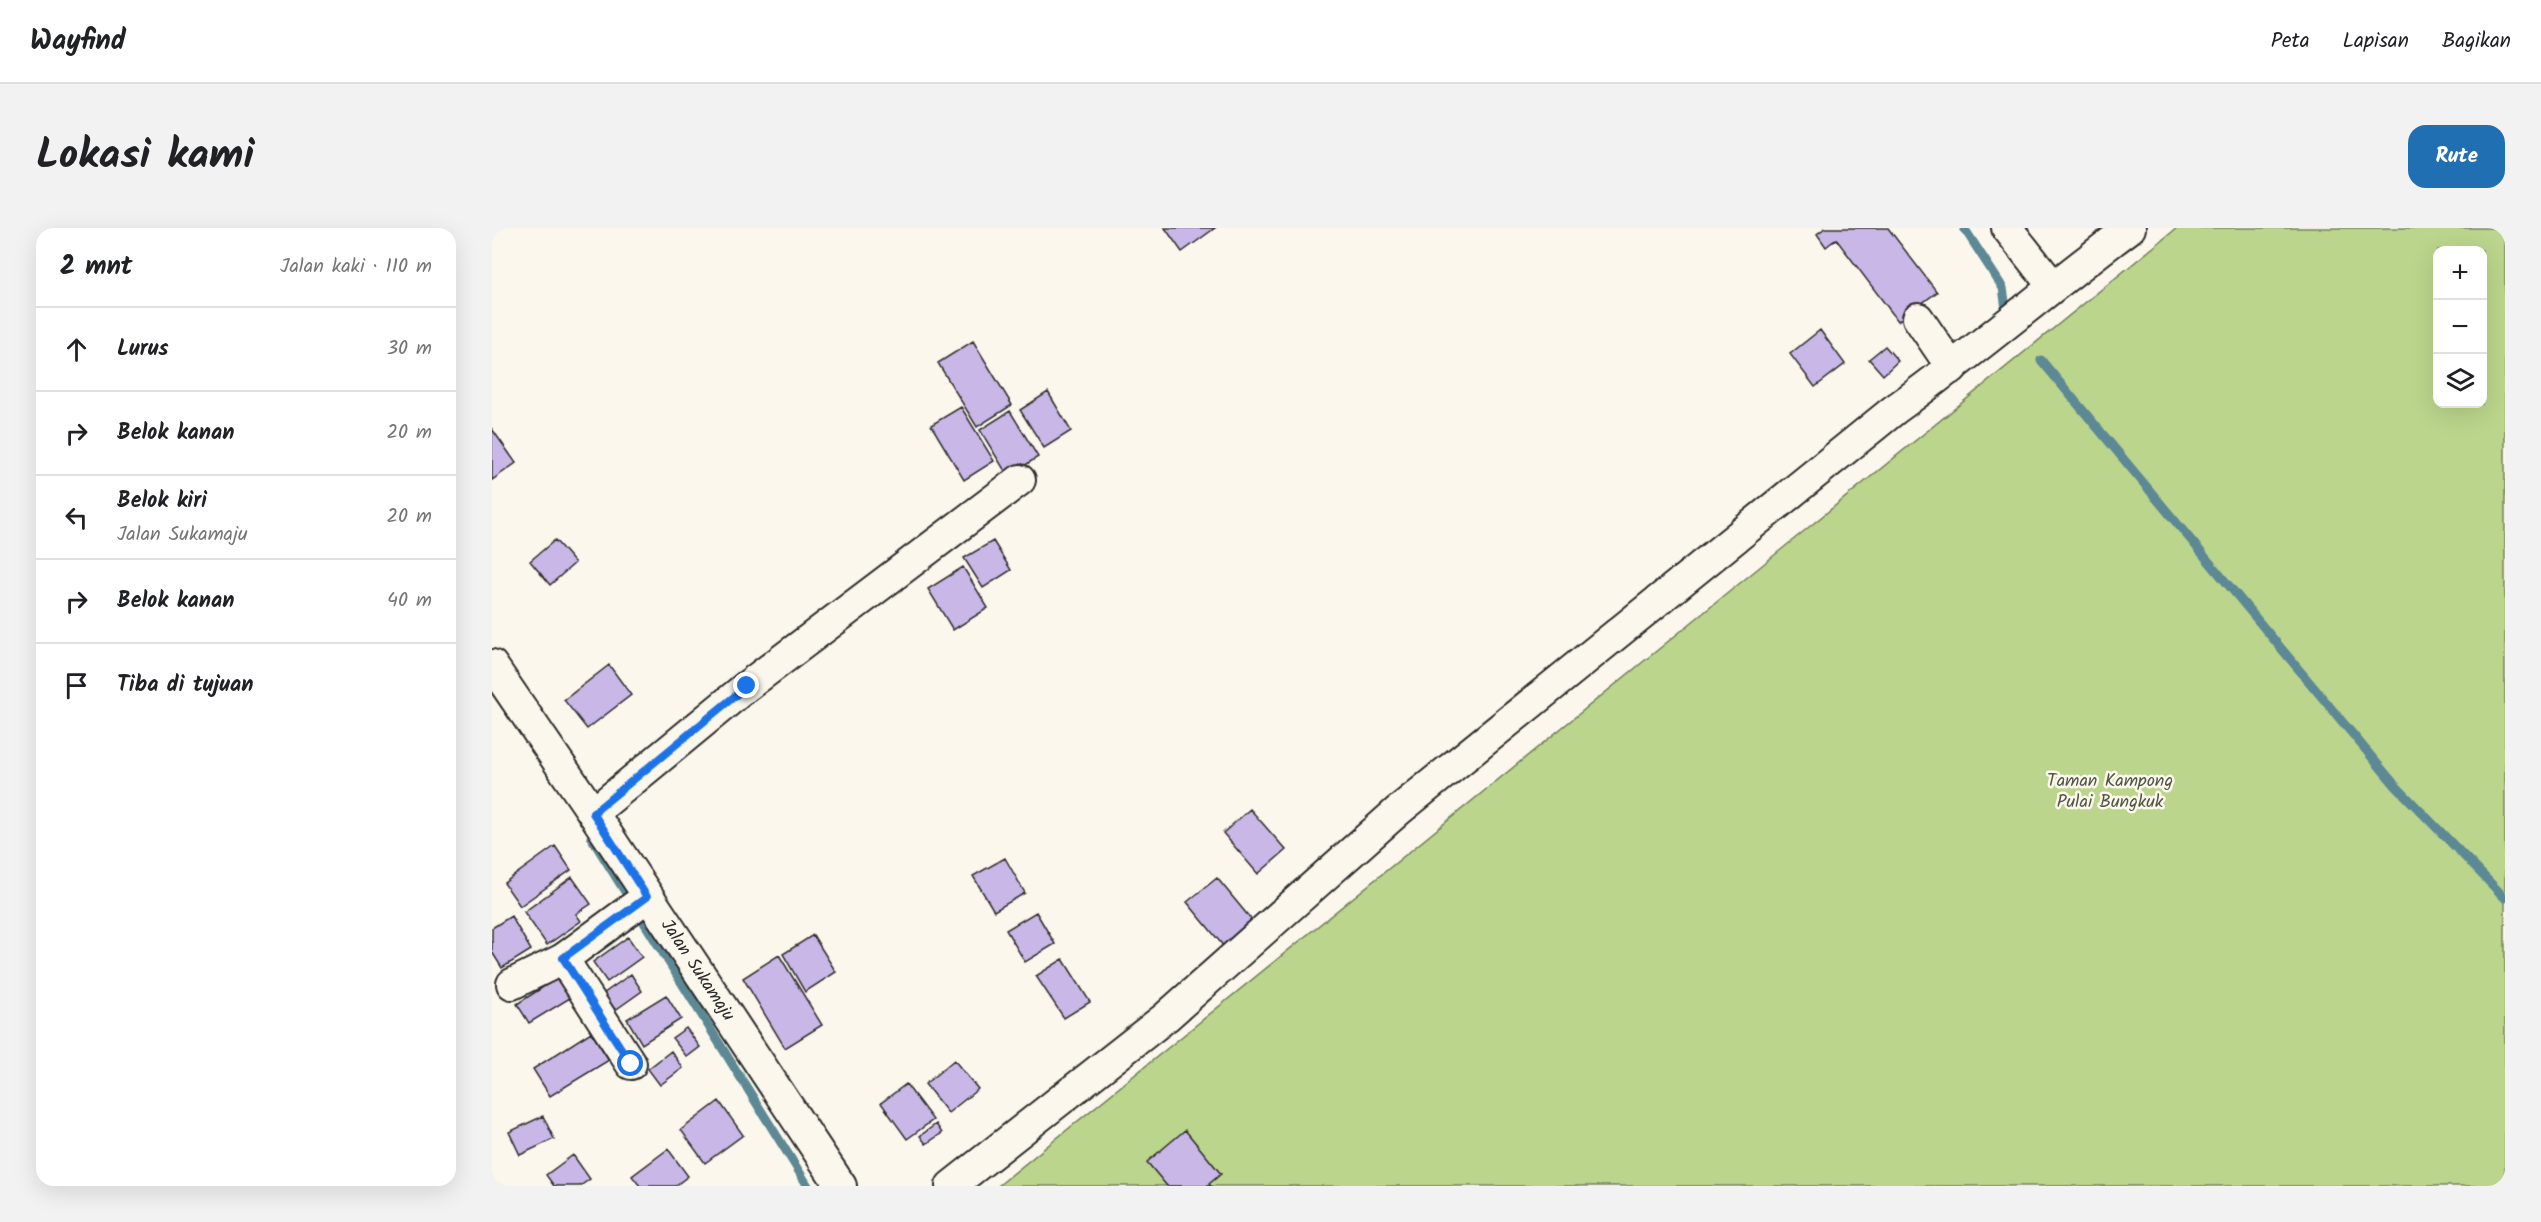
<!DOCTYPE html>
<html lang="id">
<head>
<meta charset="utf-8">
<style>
  :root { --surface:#fff; --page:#f2f2f2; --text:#202124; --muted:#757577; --line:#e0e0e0; --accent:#1f6fb2 }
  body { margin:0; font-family:Kalam,sans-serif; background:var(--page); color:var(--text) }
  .controls { position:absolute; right:18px; top:18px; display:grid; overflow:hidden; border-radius:12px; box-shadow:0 6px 24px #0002 }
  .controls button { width:54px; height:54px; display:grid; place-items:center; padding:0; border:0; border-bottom:2px solid var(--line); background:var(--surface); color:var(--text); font:30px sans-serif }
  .stop { position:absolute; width:18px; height:18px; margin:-14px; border:4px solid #1a73e8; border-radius:50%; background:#fff }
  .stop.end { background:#1a73e8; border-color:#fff; box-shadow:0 2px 6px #0008 }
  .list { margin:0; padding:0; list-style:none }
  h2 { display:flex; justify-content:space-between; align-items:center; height:78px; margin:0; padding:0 24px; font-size:26px }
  h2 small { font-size:20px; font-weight:400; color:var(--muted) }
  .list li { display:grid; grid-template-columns:39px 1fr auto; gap:18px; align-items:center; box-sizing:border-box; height:84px; padding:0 24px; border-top:2px solid var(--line) }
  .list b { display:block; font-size:22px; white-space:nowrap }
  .list p { margin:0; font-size:20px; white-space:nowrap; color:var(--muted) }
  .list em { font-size:20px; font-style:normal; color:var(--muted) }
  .icon { flex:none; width:33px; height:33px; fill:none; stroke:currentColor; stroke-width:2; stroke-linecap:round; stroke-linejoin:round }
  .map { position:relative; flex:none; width:2013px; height:958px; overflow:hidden; border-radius:18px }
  header { display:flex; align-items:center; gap:36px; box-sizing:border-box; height:84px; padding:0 30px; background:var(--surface); border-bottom:2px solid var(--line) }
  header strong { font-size:28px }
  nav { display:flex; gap:33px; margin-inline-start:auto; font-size:21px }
  .intro { display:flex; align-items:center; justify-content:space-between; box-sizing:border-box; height:144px; padding:0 36px }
  h1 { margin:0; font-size:42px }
  .button { padding:15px 27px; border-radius:18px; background:var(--accent); color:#fff; font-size:21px; font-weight:700 }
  main { display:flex; gap:36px; padding:0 36px }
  aside { flex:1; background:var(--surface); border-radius:18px; box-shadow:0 6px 24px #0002 }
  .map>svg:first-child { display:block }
</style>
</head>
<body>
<header>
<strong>Wayfind</strong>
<nav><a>Peta</a><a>Lapisan</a><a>Bagikan</a></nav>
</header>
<div class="intro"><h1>Lokasi kami</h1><a class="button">Rute</a></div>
<main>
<aside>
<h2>2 mnt<small>Jalan kaki · 110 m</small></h2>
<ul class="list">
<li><svg class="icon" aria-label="ahead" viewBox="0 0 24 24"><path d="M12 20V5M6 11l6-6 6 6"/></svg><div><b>Lurus</b></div><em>30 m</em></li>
<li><svg class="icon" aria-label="right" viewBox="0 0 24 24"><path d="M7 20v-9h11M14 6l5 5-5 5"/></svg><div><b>Belok kanan</b></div><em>20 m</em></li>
<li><svg class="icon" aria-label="left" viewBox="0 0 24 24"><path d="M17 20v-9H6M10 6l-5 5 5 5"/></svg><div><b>Belok kiri</b><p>Jalan Sukamaju</p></div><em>20 m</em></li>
<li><svg class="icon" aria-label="right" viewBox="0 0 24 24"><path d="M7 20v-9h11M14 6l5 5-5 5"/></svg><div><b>Belok kanan</b></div><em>40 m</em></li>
<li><svg class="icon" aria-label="arrive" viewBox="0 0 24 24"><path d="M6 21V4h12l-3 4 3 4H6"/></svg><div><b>Tiba di tujuan</b></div></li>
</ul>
</aside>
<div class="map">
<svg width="2013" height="958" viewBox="0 0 2013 958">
  <rect width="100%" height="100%" fill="#fbf7ec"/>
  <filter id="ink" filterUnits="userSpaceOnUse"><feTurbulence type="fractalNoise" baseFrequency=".0167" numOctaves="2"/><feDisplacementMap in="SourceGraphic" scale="12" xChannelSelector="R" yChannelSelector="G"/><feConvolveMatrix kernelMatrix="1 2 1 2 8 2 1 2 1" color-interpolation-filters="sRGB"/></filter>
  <g filter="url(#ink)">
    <path fill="#bbd58c" stroke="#73805c" stroke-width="1.5" fill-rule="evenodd" d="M1685 0H2013V958H506ZM1946 22H1990V176H1946Z"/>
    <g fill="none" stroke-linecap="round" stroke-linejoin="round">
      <path stroke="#5c8995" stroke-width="9" d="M1472 0 1511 60 1515 88
        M1549 132 1903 557 2013 670
        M99 609 316 958"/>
    </g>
    <path fill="#c8b7e7" stroke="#2b2b2b" stroke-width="1.5" d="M673 0H723L690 24Z
      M1333 0H1396L1445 64 1406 93 1344 11 1334 19 1325 6Z
      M1328 102 1353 136 1323 159 1298 126Z
      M481 113 520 177 485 199 446 135Z
      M1393 118 1406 133 1391 147 1377 131Z
      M556 164 579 203 552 220 528 182Z
      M469 179 502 233 472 252 439 197Z
      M518 183 546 229 516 248 488 202Z
      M0 201 24 235 0 252Z
      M63 312 83 335 58 357 38 333Z
      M501 313 519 342 491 360 472 330Z
      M471 339 496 380 461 402 436 361Z
      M117 437 139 467 95 501 72 472Z
      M758 581 794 622 766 646 731 605Z
      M63 618 79 642 28 678 12 655Z
      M513 630 533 665 502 683 481 648Z
      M80 649 99 676 84 686 89 693 55 717 32 684Z
      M725 650 763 696 733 720 695 674Z
      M544 684 563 716 533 734 514 702Z
      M19 688 39 722 10 740 0 724V700Z
      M321 707 344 744 313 764 291 726Z
      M136 709 150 729 115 754 101 734Z
      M287 727 330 797 293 820 251 750Z
      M571 731 598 774 572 790 544 748Z
      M139 746 150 763 112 790 101 773Z
      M65 750 78 770 37 795 25 776Z
      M174 767 189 791 150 816 135 791Z
      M194 800 208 819 195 829 180 810Z
      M99 804 117 832 58 868 41 841Z
      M179 823 191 840 168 857 156 841Z
      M462 832 486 861 456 885 433 856Z
      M414 856 441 892 415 911 389 875Z
      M227 873 251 907 213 935 189 902Z
      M51 888 62 911 28 927 17 904Z
      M444 896 450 905 434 916 428 908Z
      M693 902 729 946 717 956 719 958H675L655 934Z
      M176 921 196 948 183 958H148L140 948Z
      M81 927 98 951 88 958H62L54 947Z"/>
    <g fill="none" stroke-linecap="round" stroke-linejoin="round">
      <defs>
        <g id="minor">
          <path d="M1515 0 1560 57"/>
          <path d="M1426 90 1460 140"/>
          <path id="s1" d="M0 437 101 585 349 958"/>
          <path d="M101 585 255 458 528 252"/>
          <path d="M71 731 155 669"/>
          <path d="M20 756 71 731 139 836"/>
          <path d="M459 958 674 789 907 582 1402 182C1483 124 1558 59 1638 0"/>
        </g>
      </defs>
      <use href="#minor" stroke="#2b2b2b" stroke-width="34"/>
      <use href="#minor" stroke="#fbf7ec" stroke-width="30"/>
    </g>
  </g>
  <g fill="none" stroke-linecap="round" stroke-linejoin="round" filter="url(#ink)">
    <path stroke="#1a73e8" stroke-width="8" d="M139 836 71 730 155 669 101 585 255 458"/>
  </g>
  <g text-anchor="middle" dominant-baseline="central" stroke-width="5" stroke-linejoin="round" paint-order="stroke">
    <g font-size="18" fill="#4f5643" stroke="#fbf7ec">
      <text x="1618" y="553">Taman Kampong<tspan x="1618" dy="21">Pulai Bungkuk</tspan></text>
    </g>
    <g font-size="18" fill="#2b2b2b" stroke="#fbf7ec">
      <text stroke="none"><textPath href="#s1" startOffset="368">Jalan Sukamaju</textPath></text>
    </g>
  </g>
</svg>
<div class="controls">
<button>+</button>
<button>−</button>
<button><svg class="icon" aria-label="layers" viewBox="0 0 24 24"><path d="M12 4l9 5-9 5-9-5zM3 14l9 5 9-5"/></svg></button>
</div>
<div class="stop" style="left:139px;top:836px"></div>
<div class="stop end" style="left:255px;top:458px"></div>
</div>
</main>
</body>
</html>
